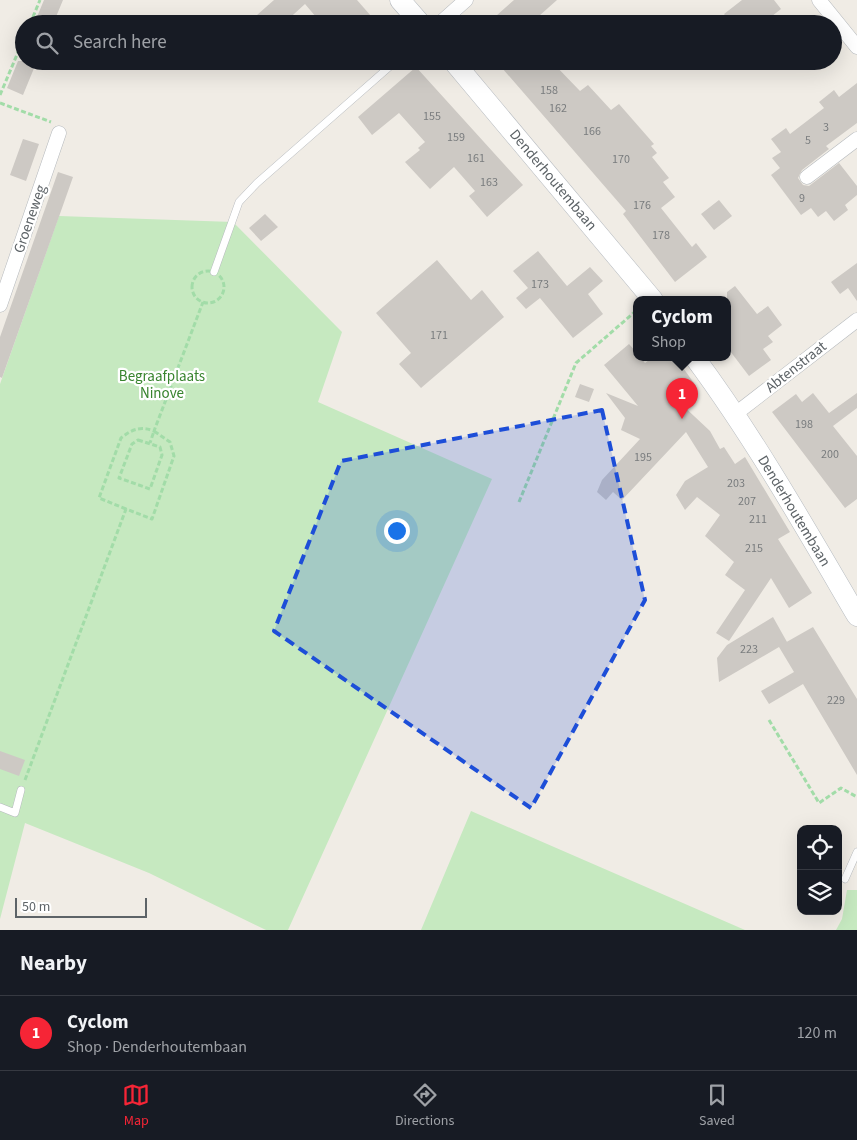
<!DOCTYPE html>
<html lang="en">
<head>
<meta charset="utf-8">
<style>
  :root { --surface:#171b24; --page:#242831; --text:#f1f3f6; --muted:#9ea1a6; --line:#363941; --accent:#f62536 }
  body { margin:0; font-family:"Source Sans 3",sans-serif; background:var(--page); color:var(--text) }
  .controls { position:absolute; right:15px; bottom:15px; display:grid; overflow:hidden; border-radius:10px; box-shadow:0 5px 20px #0002 }
  .controls button { width:45px; height:45px; display:grid; place-items:center; padding:0; border:0; border-bottom:1px solid var(--line); background:var(--surface); color:var(--text); font:25px sans-serif }
  .scale { position:absolute; left:15px; bottom:12px; width:132px; box-sizing:border-box; padding-left:5px; border:2px solid #5d6367; border-top:0; font-size:14px; line-height:18px; white-space:nowrap; color:#5d6367; -webkit-text-stroke:4px #fff; paint-order:stroke }
  .you { position:absolute; left:396px; top:530px; width:18px; height:18px; margin:-12px; border:4px solid #fff; border-radius:50%; background:#1a73e8; box-shadow:0 0 0 8px #1a73e833 }
  .badge { display:grid; place-items:center; width:32px; height:32px; border-radius:50%; background:var(--accent); color:#fff; font-size:16px; font-weight:700 }
  .pin { position:absolute; translate:-50% -41px; filter:drop-shadow(0 1px 2px #0008) }
  .pin::after { content:''; position:absolute; top:26px; width:18px; height:15px; background:inherit; clip-path:polygon(0 0,100% 0,50% 100%) }
  .popup { position:absolute; left:633px; top:296px; width:98px; height:65px; box-sizing:border-box; display:grid; place-content:center; border-radius:10px; background:var(--surface); filter:drop-shadow(0 1px 4px #0005); font-size:16px; white-space:nowrap; color:var(--muted) }
  .popup b { font-size:19px; color:var(--text) }
  .popup::after { content:''; position:absolute; left:50%; top:100%; margin-left:-10px; border:10px solid transparent; border-top-color:var(--surface) }
  .list { margin:0; padding:0; list-style:none }
  h2 { display:flex; justify-content:space-between; align-items:center; height:65px; margin:0; padding:0 20px; font-size:21px }
  h2 small { font-size:16px; font-weight:400; color:var(--muted) }
  .list li { display:grid; grid-template-columns:32px 1fr auto; gap:15px; align-items:center; box-sizing:border-box; height:75px; padding:0 20px; border-top:1px solid var(--line) }
  .list b { display:block; font-size:19px; white-space:nowrap }
  .list p { margin:0; font-size:16px; white-space:nowrap; color:var(--muted) }
  .list em { font-size:16px; font-style:normal; color:var(--muted) }
  .icon { flex:none; width:28px; height:28px; fill:none; stroke:currentColor; stroke-width:2; stroke-linecap:round; stroke-linejoin:round }
  .map { position:relative; flex:none; width:857px; height:930px; overflow:hidden }
  .search { position:absolute; background:var(--surface); box-shadow:0 5px 20px #0002; left:15px; right:15px; top:15px; height:55px; display:flex; align-items:center; gap:12px; box-sizing:border-box; padding:0 18px; border-radius:28px; color:var(--muted); font-size:19px }
  .sheet { height:140px; background:var(--surface) }
  nav { display:flex; justify-content:space-around; align-items:center; box-sizing:border-box; height:70px; border-top:1px solid var(--line); background:var(--surface); font-size:14px; color:var(--muted) }
  nav a { display:grid; justify-items:center; gap:2px }
  nav .on { color:var(--accent) }
  .map>svg:first-child { display:block }
</style>
</head>
<body>
<div class="map">
<svg width="857" height="930" viewBox="0 0 857 930">
  <rect width="100%" height="100%" fill="#f0ece5"/>
  <path fill="#c6e9c0" d="M59 216 233 222 342 332 318 402 492 479 288 930H266L149 873 25 823 0 919V384Z
    M471 811 745 930H421Z
    M847 890H857V930H836L842 919Z"/>
  <path fill="#cdc9c4" d="M44 0H63L53 24H34Z
    M274 0H357L378 24H322L305 4 283 24H264L257 15Z
    M514 0H557L530 24H487Z
    M742 0H774L781 9 762 24H732L724 14Z
    M18 61H37L23 95 7 88Z
    M496 61H551L580 91 588 85 611 110 619 104 654 144 651 146 657 153 652 157 669 178 663 182 675 197 661 208 692 247 696 243 707 257 675 282 623 214 626 211Z
    M416 67 523 185 487 217 469 196 475 191 454 167 430 189 405 162 420 150 418 148 425 142 399 113 372 135 358 117Z
    M857 83V123L826 146 829 149 802 170 798 178 803 185 809 186 839 163 857 186V195L845 205 848 210 834 221 826 211 818 217 811 208 801 215 771 175 780 168 772 158 781 152 771 139 786 128 790 134 824 108 819 102 834 90 839 97Z
    M23 139 39 144 26 181 10 175Z
    M58 172 73 177 2 378 0 377V337Z
    M719 200 732 216 714 230 701 214Z
    M265 214 278 227 261 241 249 228Z
    M538 251 567 286 590 267 603 281 588 294 603 314 573 338 540 298 526 309 516 298 528 288 513 271Z
    M437 260 471 300 482 290 504 317 421 388 399 364 411 353 376 313Z
    M857 263V301L848 288 840 294 831 282Z
    M735 286 757 314 768 306 782 325 768 336 773 342 763 349 771 360 749 376 727 347V292Z
    M629 344 637 353V358H641L645 363 652 358H676L696 386 678 401 710 431 720 449 724 447 735 464 745 457 790 532 778 539 812 593 789 608 771 578 729 641 716 633 745 590 725 575 734 562 705 536 720 515 697 497 685 510 676 495 685 481 708 467 686 432 622 500 613 492 606 500 597 492 602 480 640 439 621 430 625 418 606 393 638 406 604 365Z
    M580 384 594 389 589 402 575 397Z
    M813 393 829 413 857 393V408L833 426 857 456V499L845 508 772 412 796 394 802 402Z
    M773 617 787 642 783 644 813 627 857 699V775L803 684 769 704 761 691 794 672 779 647 719 682 717 658 727 645Z
    M0 751 25 760 19 776 0 769Z"/>
  <g fill="none" stroke-linecap="round" stroke-linejoin="round">
    <defs>
      <path id="lane" d="M214 272 239 202 257 183 396 61
        M0 807 15 813 21 790
        M845 879 857 852"/>
      <path id="street" d="M819 0 857 47
        M439 24 466 0
        M807 177 857 139
        M0 305 59 133
        M734 415 857 320"/>
      <path id="secondary" d="M400 0 421 24
        M453 61 653 300
        M695 358C755 439 806 529 857 616"/>
    </defs>
    <use href="#lane" stroke="#b5b9bd" stroke-width="8"/>
    <use href="#street" stroke="#b5b9bd" stroke-width="15"/>
    <use href="#secondary" stroke="#b6bbc0" stroke-width="21"/>
    <path stroke="#a2dca8" stroke-width="3" stroke-dasharray="5 2.5" stroke-linecap="butt" d="M30 24 40 0
      M0 95 24 38
      M0 103 51 122
      M192 287a16 16 0 1 1 32 0a16 16 0 1 1-32 0Z
      M138 440 160 447 162 455 150 489 119 478 132 444Z
      M519 502 576 363 637 310
      M126 509 99 498 121 438C132 429 141 426 154 431L203 302
      M769 720 819 803 841 788 857 797
      M25 780 126 509 152 519 174 456 170 442 154 431 150 443"/>
    <use href="#lane" stroke="#fff" stroke-width="7"/>
    <use href="#street" stroke="#fff" stroke-width="14"/>
    <use href="#secondary" stroke="#fff" stroke-width="20"/>
  </g>
  <path fill="#1d4ed8" fill-opacity="0.2" stroke="#1d4ed8" stroke-width="4" stroke-dasharray="10 6" stroke-linejoin="round" d="M602 410 645 600 531 808 274 631 341 461Z"/>
  <g text-anchor="middle" dominant-baseline="central" stroke-width="4.5" stroke-linejoin="round" paint-order="stroke">
    <g font-size="12" fill="#797c7e">
      <text x="549" y="90">158</text>
      <text x="558" y="108">162</text>
      <text x="432" y="116">155</text>
      <text x="826" y="127">3</text>
      <text x="592" y="131">166</text>
      <text x="456" y="137">159</text>
      <text x="808" y="140">5</text>
      <text x="476" y="158">161</text>
      <text x="621" y="159">170</text>
      <text x="489" y="182">163</text>
      <text x="802" y="198">9</text>
      <text x="642" y="205">176</text>
      <text x="661" y="235">178</text>
      <text x="540" y="284">173</text>
      <text x="439" y="335">171</text>
      <text x="804" y="424">198</text>
      <text x="830" y="454">200</text>
      <text x="643" y="457">195</text>
      <text x="736" y="483">203</text>
      <text x="747" y="501">207</text>
      <text x="758" y="519">211</text>
      <text x="754" y="548">215</text>
      <text x="749" y="649">223</text>
      <text x="836" y="700">229</text>
    </g>
    <g font-size="15" fill="#5d6367" stroke="#fff">
      <text transform="translate(553 180) rotate(50)">Denderhoutembaan</text>
      <text transform="translate(30 219) rotate(-71)">Groeneweg</text>
      <text transform="translate(796 367) rotate(-38)">Abtenstraat</text>
      <text transform="translate(794 511) rotate(59)">Denderhoutembaan</text>
    </g>
    <g font-size="15" fill="#38842e" stroke="#fff">
      <text x="162" y="376">Begraafplaats<tspan x="162" dy="17">Ninove</tspan></text>
    </g>
  </g>
</svg>
<div class="controls">
<button><svg class="icon" aria-label="locate" viewBox="0 0 24 24"><circle cx="12" cy="12" r="6"/><path d="M12 2v4M12 18v4M2 12h4M18 12h4"/></svg></button>
<button><svg class="icon" aria-label="layers" viewBox="0 0 24 24"><path d="M12 4l9 5-9 5-9-5zM3 14l9 5 9-5"/></svg></button>
</div>
<div class="scale">50 m</div>
<div class="you"></div>
<div class="pin badge" style="left:682px;top:419px">1</div>
<div class="popup"><b>Cyclom</b>Shop</div>
<div class="search"><svg class="icon" aria-label="search" viewBox="0 0 24 24"><circle cx="10" cy="10" r="6"/><path d="M15 15l6 6"/></svg>Search here</div>
</div>
<section class="sheet">
<h2>Nearby<small></small></h2>
<ul class="list">
<li><span class="badge">1</span><div><b>Cyclom</b><p>Shop · Denderhoutembaan</p></div><em>120 m</em></li>
</ul>
</section>
<nav>
<a class="on"><svg class="icon" aria-label="map" viewBox="0 0 24 24"><path d="M3 6l6-2 6 2 6-2v14l-6 2-6-2-6 2zM9 4v14M15 6v14"/></svg>Map</a>
<a><svg class="icon" aria-label="directions" viewBox="0 0 24 24"><path d="M12 3l9 9-9 9-9-9zM9 14v-3h6M13 9l2 2-2 2"/></svg>Directions</a>
<a><svg class="icon" aria-label="saved" viewBox="0 0 24 24"><path d="M7 4h10v16l-5-4-5 4z"/></svg>Saved</a>
</nav>
</body>
</html>
